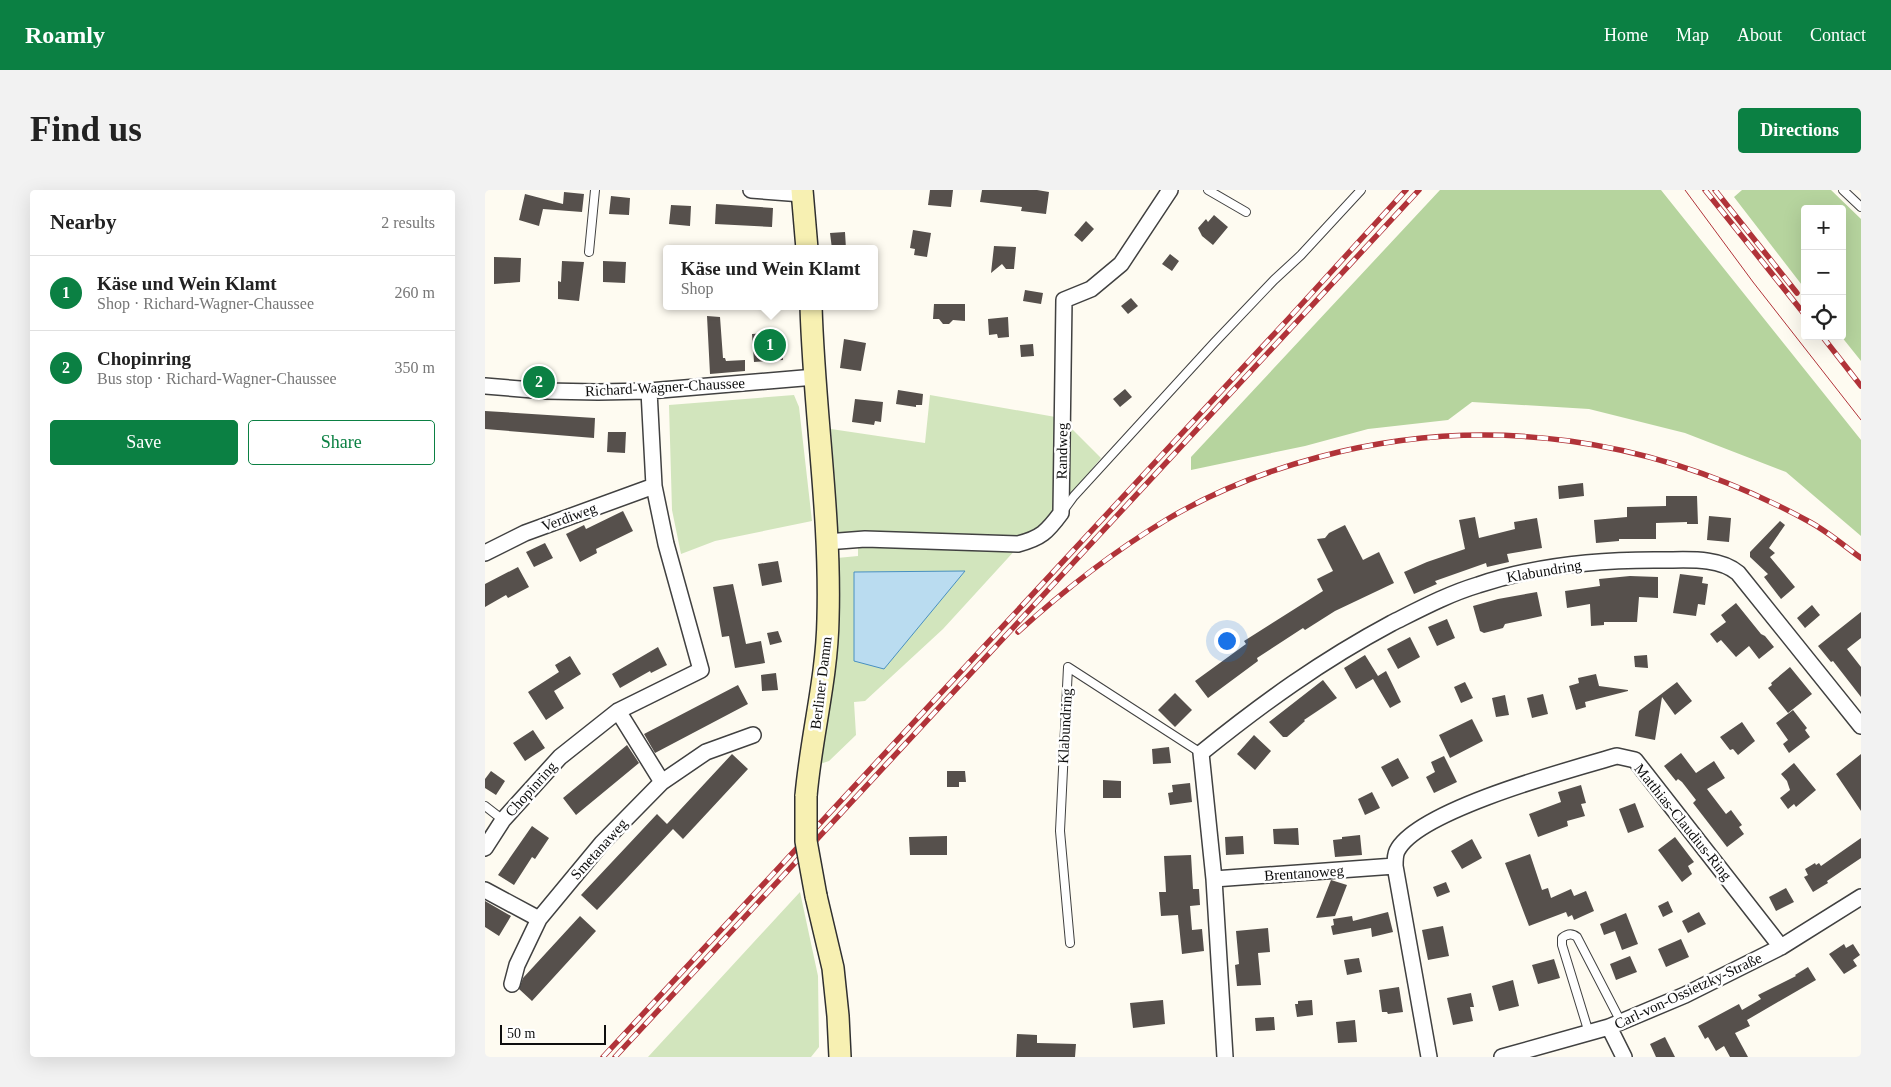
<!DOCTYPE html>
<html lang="en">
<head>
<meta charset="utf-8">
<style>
  :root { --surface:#fff; --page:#f2f2f2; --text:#222; --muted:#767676; --line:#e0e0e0; --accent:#0b8043 }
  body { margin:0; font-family:"Times New Roman",serif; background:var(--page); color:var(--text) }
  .controls { position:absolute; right:15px; top:15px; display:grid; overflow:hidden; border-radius:5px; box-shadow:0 5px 20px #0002 }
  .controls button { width:45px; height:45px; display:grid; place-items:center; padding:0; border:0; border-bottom:1px solid var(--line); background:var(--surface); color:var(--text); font:25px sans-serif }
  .scale { position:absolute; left:15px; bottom:12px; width:106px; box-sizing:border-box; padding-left:5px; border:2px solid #0e0e0e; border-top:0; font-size:14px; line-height:18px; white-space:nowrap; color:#0e0e0e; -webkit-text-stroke:4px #fff; paint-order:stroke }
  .you { position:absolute; left:741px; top:450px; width:18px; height:18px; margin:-12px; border:4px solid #fff; border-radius:50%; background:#1a73e8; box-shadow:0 0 0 8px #1a73e833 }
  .badge { display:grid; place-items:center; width:32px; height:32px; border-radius:50%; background:var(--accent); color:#fff; font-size:16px; font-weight:700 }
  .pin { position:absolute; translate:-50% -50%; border:2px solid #fff; box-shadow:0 1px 5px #0006 }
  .popup { position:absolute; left:178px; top:55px; width:215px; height:65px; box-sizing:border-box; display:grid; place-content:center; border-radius:5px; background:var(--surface); filter:drop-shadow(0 1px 4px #0005); font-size:16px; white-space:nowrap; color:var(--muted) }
  .popup b { font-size:19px; color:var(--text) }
  .popup::after { content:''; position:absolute; left:50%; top:100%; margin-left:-10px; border:10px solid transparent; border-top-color:var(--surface) }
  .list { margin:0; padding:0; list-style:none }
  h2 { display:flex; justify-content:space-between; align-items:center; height:65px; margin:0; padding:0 20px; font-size:21px }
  h2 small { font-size:16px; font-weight:400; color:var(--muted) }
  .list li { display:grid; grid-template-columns:32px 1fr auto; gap:15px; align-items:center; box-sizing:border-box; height:75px; padding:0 20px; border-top:1px solid var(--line) }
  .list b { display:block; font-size:19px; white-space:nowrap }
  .list p { margin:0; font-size:16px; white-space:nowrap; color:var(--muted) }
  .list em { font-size:16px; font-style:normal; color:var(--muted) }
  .actions { display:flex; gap:10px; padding:15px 20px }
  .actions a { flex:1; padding:11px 0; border:1px solid var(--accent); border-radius:5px; text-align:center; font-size:18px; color:var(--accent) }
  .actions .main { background:var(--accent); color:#fff }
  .icon { flex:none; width:28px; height:28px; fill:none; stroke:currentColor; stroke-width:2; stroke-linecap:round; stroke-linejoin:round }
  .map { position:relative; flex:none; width:1376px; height:867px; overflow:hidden; border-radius:5px }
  header { display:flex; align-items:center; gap:30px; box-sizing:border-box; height:70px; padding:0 25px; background:var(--accent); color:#fff }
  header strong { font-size:24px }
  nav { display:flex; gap:28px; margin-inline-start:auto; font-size:18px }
  .intro { display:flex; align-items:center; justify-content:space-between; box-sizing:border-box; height:120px; padding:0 30px }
  h1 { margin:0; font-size:35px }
  .button { padding:12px 22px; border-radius:5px; background:var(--accent); color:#fff; font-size:18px; font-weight:700 }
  main { display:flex; gap:30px; padding:0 30px }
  aside { flex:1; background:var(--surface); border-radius:5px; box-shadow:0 5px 20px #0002 }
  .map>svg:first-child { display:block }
</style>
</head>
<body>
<header>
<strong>Roamly</strong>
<nav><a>Home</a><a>Map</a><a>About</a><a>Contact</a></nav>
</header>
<div class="intro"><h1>Find us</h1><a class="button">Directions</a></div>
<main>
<aside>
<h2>Nearby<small>2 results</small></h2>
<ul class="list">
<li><span class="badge">1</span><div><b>Käse und Wein Klamt</b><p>Shop · Richard-Wagner-Chaussee</p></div><em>260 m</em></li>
<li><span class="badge">2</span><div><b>Chopinring</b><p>Bus stop · Richard-Wagner-Chaussee</p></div><em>350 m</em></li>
</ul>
<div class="actions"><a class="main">Save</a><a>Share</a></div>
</aside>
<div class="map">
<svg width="1376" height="867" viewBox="0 0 1376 867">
  <rect width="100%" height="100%" fill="#fefbf1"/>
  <path fill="#d2e5bd" d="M309 205 314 217 327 331 230 351 196 364 187 320 184 215Z
    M445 205 576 228 616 268 572 321 545 345 351 344 346 239 440 253Z
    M373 355 533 357 458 439 380 511 369 512 371 545 344 571 335 574 352 462 354 396 352 368 373 366Z
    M315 702 333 786 334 857 326 867H163Z"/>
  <path fill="#b6d49e" d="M955 0H1176L1376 250V346L1301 282 1200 243 1104 219 987 212 963 230 883 239 820 256 706 280V267Z
    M1257 0H1346L1376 29V171L1356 146 1357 19H1320V99L1249 7Z"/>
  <path fill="#badcf0" stroke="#4890c1" d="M480 381 399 479 369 471V382Z"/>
  <path fill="#56504c" d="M445 0H468L466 17 443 15Z
    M497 0H552L564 2 561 24 536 21 537 17 495 12Z
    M79 2 99 4 97 22 58 19 54 36 34 30 40 4 78 14Z
    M126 6 145 8 144 25 124 24Z
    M231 14 288 18 287 37 230 34Z
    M186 15 206 16 205 36 184 34Z
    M729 25 743 37 728 55 717 46 713 38 721 29 723 32Z
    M601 31 609 39 597 52 589 45Z
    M428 40 446 43 442 67 429 65 430 59 425 58Z
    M360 42 361 59H347L345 43Z
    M509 56 531 57 529 79H521L517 74 506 83Z
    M685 64 694 71 687 81 677 74Z
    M9 67 36 68 35 92 9 94Z
    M77 71 99 72 94 111 73 109V91L76 92Z
    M118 71 141 72 140 93 118 92Z
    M540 100 558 103 556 114 538 111Z
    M646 108 653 116 643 124 636 116Z
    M449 114H480V131L468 130 464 134H458L454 129H448Z
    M222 126 235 127 238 168H240L241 171 260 170V181L225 184Z
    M523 127 524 147 513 148 512 144 504 145 503 129Z
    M296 142 298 170 269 172 267 144Z
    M359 149 381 153 376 181 355 178Z
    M548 154 549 166 536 167 535 155Z
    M640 199 647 207 635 217 628 209Z
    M413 200 438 204 437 215H431V217L411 214Z
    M370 209 398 212 396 232 390 231 389 235 367 232Z
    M0 221 110 228 109 248 0 239Z
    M123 242H141L140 263 122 262Z
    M1098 293 1099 306 1074 309 1073 296Z
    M1181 306H1212L1213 334H1202V332L1171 333V349H1134V351L1111 353 1109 330 1142 327V317L1181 316Z
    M138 321 148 341 111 359 112 363 95 372 81 344 99 335 101 339Z
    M1224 326 1246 328 1244 352 1222 350Z
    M990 327 994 348 1030 339 1029 332 1052 328 1057 358 1022 364 1024 372 1002 377 1001 373 950 391 952 394 929 404 919 382 942 372 980 359 974 330Z
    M1295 331 1300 335 1284 358 1290 363 1285 367 1310 397 1296 409 1279 387 1283 384 1265 367V362Z
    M860 335 878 370 894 362 909 393 850 421 820 440 818 438 772 468 773 471 723 508 710 491 761 454 759 451 838 401 832 389 848 381 832 349 840 348 844 343Z
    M60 353 68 368 49 377 41 362Z
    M293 371 297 392 277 396 273 374Z
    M33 377 44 397 23 408 21 405 0 417V394Z
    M1195 384 1218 387 1217 393 1223 394 1220 415 1213 414 1211 426 1188 423Z
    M1145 386 1173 387V408L1154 407 1152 432H1119V435L1106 436 1105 414 1082 418 1080 401 1115 396 1114 389Z
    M248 394 261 454 276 451 280 473 250 478 244 446 237 447 228 397Z
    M1052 402 1057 426 1020 434 1018 438 1003 442 999 443 995 441 988 416 1013 409Z
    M1251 413 1276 444 1280 446 1289 457 1274 469 1264 456 1251 467 1236 450 1232 453 1225 444 1241 432 1236 425Z
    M1327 415 1335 425 1320 438 1312 428Z
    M1376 422V448L1362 459 1376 477V507L1348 471 1346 472 1333 456Z
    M962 429 970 448 952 456 943 437Z
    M293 441 297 452 285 455 282 443Z
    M925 447 935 467 913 479 902 459Z
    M173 457 182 475 166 483 165 481 135 498 127 484Z
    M880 465 893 486 901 481 916 512 905 518 888 489 871 499 859 478Z
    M1162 465 1163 478 1150 477 1149 466Z
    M85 466 96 484 69 501 79 518 61 530 43 502 74 482 70 475Z
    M1305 477 1327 504 1303 523 1283 498 1287 495 1286 493Z
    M291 483 293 500 277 501 276 485Z
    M1111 484 1114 496 1143 500V501L1100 512 1101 517 1091 520 1084 496 1094 493 1093 488Z
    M838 490 852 508 819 530 820 531 802 547H798L784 532Z
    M980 492 988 508 976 513 969 497Z
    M1192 492 1207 511 1190 525 1177 507 1170 550 1150 546 1154 521Z
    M253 495 263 514 170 563 159 544Z
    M690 503 707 520 690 537 673 520Z
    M1058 504 1063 524 1047 528 1042 508Z
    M1020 505 1024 525 1011 527 1007 508Z
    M1308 520 1322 538 1320 540 1325 547 1304 563 1298 554 1303 550 1291 533Z
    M987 529 998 551 965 568 954 545Z
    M1257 532 1270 551 1253 565 1248 559 1245 560 1235 547Z
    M48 540 60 558 40 571 28 553Z
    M769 545 786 561 770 580 752 564Z
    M142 555 154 573 91 625 78 608Z
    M684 557 686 573 668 574 667 559Z
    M1196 563 1211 583 1229 571 1240 588 1222 599 1241 624 1246 620 1257 635 1254 637 1259 644 1242 657 1208 613 1211 610 1197 592 1193 589 1191 591 1179 576Z
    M247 564 263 579 198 649 188 639 112 720 96 705 172 624 182 634Z
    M1376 564V621L1351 584Z
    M959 566 972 592 949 603 941 587 950 582 946 572Z
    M913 568 924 588 907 597 896 577Z
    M1309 573 1331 600 1311 617 1309 614 1303 619 1295 608 1305 600 1302 591 1296 584Z
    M6 581 20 591 11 605 0 598V589Z
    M462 581H480L481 592H474V597H462Z
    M618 590 636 591V608H618Z
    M705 593 707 612 685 615 683 603 688 602 687 595Z
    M1096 595 1101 613 1096 614 1100 626 1082 631 1083 636 1053 647 1044 624 1076 612 1073 602Z
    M887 602 895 618 880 625 873 609Z
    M1150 613 1159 637 1143 643 1134 619Z
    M47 636 64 648 50 669 47 667 29 695 13 685Z
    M813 638 814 655 789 654 788 639Z
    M875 645 877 665 850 667 848 650 857 649V647Z
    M462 646V665H425L424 647Z
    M758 646 759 664 741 665 740 647Z
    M1190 647 1209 672 1203 676 1207 684 1197 692 1173 660Z
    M1376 648V668L1342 691 1343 693 1328 702 1319 687 1323 685 1320 679 1330 673 1331 675 1334 673 1336 676Z
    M987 649 997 668 977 679 966 661Z
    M1045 664 1057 700 1063 698 1066 708 1086 699 1089 706 1101 701 1109 721 1089 730 1087 725 1083 727 1081 722 1044 736 1020 673Z
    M706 665 708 699H714L715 715 705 716 707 740 717 739 719 761 697 764 693 725 676 726 674 702H681L679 666Z
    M846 690 862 695 850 726 831 728Z
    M961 692 965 702 952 707 948 697Z
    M1301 698 1309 712 1291 721 1284 707Z
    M0 711 26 726 14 746 0 737Z
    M1183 711 1188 722 1178 727 1173 716Z
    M903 722 908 742 887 747 886 738 848 745 846 736 849 735 848 729 867 726 868 731Z
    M1214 722 1221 734 1203 743 1197 731Z
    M1141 723 1153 754 1137 760 1130 741 1119 745 1115 734Z
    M95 726 111 741 47 811 34 799 38 788Z
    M958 736 964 766 943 770 937 740Z
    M783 738 785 762 773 763 776 795 752 796 750 775 754 774 751 741Z
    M1196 749 1204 767 1181 777 1173 759Z
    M1359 754 1361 758 1368 754 1375 765 1368 770 1372 776 1359 784 1344 764Z
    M1145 766 1152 782 1131 790 1125 774Z
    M874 768 877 782 862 785 859 770Z
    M1069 769 1075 788 1053 794 1047 775Z
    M1323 777 1331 790 1262 830 1265 836 1250 843 1263 867H1245L1239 856 1231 861 1223 847 1220 849 1213 836 1254 814 1257 820 1276 809 1273 805 1311 786 1310 785Z
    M1028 790 1034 816 1014 821 1007 796Z
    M914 797 918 822 903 824 902 822H897L894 800Z
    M986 803 989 817H985L988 831 968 835 962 808Z
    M678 810 680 834 648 838 645 813Z
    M827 810 828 825 812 827 810 814H813V811Z
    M789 827 790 840 771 841 770 828Z
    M870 830 872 852 853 853 851 832Z
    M532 844 552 845V853L591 854 590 867H531Z
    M1180 847 1190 867H1171L1165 854Z"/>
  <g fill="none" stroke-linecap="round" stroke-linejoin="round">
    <defs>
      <path id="lane" d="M723 0 761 22
        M1358 0 1376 17
        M104 62 110 0
        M578 321 589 306 729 153 789 90 816 65 876 0
        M0 616 18 630
        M585 753 575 641 583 477 716 563
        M1104 843 1077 755V748C1082 744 1087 743 1092 747L1136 832"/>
      <path id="street" d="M266 0 317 4
        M0 196 60 201 113 202 164 201 330 187
        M341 352 380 349 533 354C556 348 562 342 576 323L579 110 606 99 636 74 685 0
        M0 363 40 343 169 296
        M133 521 177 592
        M0 658 18 630 75 567 133 521 216 480 181 354 169 296 164 201
        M729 689 910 676
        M0 700 54 729
        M27 794 32 775 54 729 117 653 177 592 221 562 268 545
        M1124 837 1139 867
        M740 867 729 689 716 563C778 513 836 471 907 433 935 419 963 404 993 395 1049 376 1110 370 1169 370 1195 371 1232 365 1253 383L1376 536
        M944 867 910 676C910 672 910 665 912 661 932 620 1087 579 1132 566L1150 570 1296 757
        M1017 867 1124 837 1200 805 1296 757 1376 707"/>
      <path id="secondary" d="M317 0 322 59
        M321 606C326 547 342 489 343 429 346 325 329 221 326 116
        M331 706 348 778 353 826 355 867"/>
    </defs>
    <use href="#lane" stroke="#414141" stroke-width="10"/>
    <use href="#street" stroke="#414141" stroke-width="18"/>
    <use href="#secondary" stroke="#303030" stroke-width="24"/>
    <use href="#lane" stroke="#fff" stroke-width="8"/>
    <use href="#street" stroke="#fff" stroke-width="15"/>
    <use href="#secondary" stroke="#f7f0b2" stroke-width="21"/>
    <path stroke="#b13339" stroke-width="1" d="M1200 0 1268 92 1376 230"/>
    <defs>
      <path id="rail" d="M1220 0 1320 125
        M1230 0 1312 103
        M1337 146 1376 196
        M533 442C579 400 628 362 681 330 728 302 781 281 834 267 1003 222 1170 248 1323 331 1342 341 1358 355 1376 368
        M118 867 804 128 921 0
        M130 867 934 0"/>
    </defs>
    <use href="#rail" stroke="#b13339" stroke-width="5.5"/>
    <use href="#rail" stroke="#fff" stroke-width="4" stroke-dasharray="11" stroke-linecap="butt"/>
    <defs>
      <path id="secondary-bridge" d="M321 606V651L331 706"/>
    </defs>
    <use href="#secondary-bridge" stroke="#303030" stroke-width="24" stroke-linecap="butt"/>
    <use href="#secondary-bridge" stroke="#f7f0b2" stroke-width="21"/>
  </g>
  <g text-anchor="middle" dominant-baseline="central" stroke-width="5" stroke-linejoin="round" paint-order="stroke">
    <g font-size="15" fill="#0e0e0e" stroke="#fff">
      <text transform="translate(180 197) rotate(-3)">Richard-Wagner-Chaussee</text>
      <text transform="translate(577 261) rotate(-89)">Randweg</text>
      <text transform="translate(84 327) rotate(-20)">Verdiweg</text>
      <text transform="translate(1059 381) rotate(-10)">Klabundring</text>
      <text transform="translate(336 493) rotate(-83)">Berliner Damm</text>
      <text transform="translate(580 536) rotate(-87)">Klabundring</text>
      <text transform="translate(46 599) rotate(-48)">Chopinring</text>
      <text transform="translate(1198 632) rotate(51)">Matthias-Claudius-Ring</text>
      <text transform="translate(114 659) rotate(-48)">Smetanaweg</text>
      <text transform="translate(819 683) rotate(-4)">Brentanoweg</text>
      <text transform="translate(1203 801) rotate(-25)">Carl-von-Ossietzky-Straße</text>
    </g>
  </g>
</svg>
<div class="controls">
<button>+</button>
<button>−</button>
<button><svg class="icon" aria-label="locate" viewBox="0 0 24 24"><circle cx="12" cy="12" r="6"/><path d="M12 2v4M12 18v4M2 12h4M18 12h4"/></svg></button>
</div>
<div class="scale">50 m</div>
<div class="you"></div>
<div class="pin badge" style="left:285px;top:155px">1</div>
<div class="popup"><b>Käse und Wein Klamt</b>Shop</div>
<div class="pin badge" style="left:54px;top:192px">2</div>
</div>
</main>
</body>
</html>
